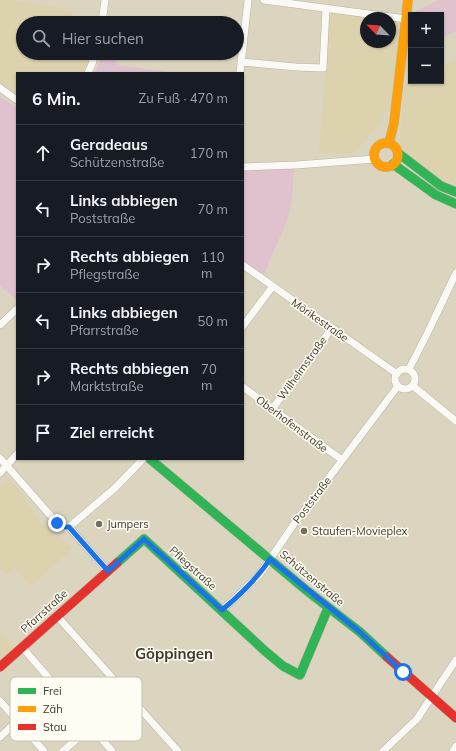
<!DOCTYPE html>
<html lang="de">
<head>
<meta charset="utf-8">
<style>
  :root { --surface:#171b24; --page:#242831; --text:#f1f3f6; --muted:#9ea1a6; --line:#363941 }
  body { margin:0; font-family:Mulish,sans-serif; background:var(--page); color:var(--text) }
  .controls { position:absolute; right:12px; top:12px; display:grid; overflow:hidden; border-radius:0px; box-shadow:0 1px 3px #0004 }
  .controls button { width:36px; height:36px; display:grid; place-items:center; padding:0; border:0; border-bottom:1px solid var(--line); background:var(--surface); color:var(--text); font:20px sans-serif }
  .compass { position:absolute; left:360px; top:12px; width:36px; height:36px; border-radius:50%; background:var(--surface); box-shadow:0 1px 3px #0004; rotate:295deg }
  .stop { position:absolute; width:12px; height:12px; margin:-9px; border:3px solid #1a73e8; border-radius:50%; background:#fff }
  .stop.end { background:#1a73e8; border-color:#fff; box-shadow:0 1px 4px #0008 }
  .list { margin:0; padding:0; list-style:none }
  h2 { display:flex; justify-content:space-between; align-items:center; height:52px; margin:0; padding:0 16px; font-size:17px }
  h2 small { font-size:13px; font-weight:400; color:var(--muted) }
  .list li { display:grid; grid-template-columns:26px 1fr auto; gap:12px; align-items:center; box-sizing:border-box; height:56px; padding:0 16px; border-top:1px solid var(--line) }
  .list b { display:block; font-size:15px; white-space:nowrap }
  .list p { margin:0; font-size:13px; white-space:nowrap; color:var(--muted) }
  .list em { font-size:13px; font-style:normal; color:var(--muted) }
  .icon { flex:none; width:22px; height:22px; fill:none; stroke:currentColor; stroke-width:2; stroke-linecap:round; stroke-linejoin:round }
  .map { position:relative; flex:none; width:456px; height:751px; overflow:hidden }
  .search { position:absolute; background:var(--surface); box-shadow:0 1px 3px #0004; left:16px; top:16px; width:228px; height:44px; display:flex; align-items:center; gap:10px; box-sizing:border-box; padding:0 14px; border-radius:22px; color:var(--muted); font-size:15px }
  .panel { position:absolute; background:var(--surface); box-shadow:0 1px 3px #0004; left:16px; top:72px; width:228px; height:388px; border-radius:0px }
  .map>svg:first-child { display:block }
</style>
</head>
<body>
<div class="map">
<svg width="456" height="751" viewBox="0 0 456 751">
  <rect width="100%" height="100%" fill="#dbd5bf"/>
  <path fill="#ddd2ae" d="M0 0H12L73 11 71 23H23V53H93L85 73H17V98L0 85Z
    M330 12 380 18H366V42H390V19L403 21 391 109H385L383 119 362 145 353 153H319Z
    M456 61V185L436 177 403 151 400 140 404 85 412 81H441V66Z
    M9 479 27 499 25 501 36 512 34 514 54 537 62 538 72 549 31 586 15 568 6 575 0 569V486Z
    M0 633 14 648 0 660Z"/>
  <path fill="#e0c1ce" d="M439 0H456V31L441 38V15H413L414 12Z
    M103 54 113 56 118 65 177 73H95Z
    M0 97 17 108V300L0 286Z
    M289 165 294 169 292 198 288 218 264 274 249 270 243 265V167Z"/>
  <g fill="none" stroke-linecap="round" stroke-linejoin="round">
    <defs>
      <path id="street" d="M264 0 406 19
        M102 23 105 0
        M242 62 296 67 323 68 326 8
        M88 73 92 64 95 53
        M240 73 248 0
        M0 88 17 100
        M243 167 296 165 375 159
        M243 265 397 374
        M0 325 17 309
        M243 326 273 286
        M395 379a10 10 0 1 1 20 0a10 10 0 1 1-20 0Z
        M409 369 426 336 456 273
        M413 386 456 421
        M243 387 342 460
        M273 408 332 328
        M0 458 57 523 62 527H69L108 571
        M0 473 17 454
        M69 527 115 488 143 459
        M222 610 242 592 260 574 294 524 398 386
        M57 616 178 751
        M22 647 112 751
        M0 701 44 751
        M0 737 17 721
        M63 751 128 695
        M383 751 417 719 456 660
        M453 751 456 746"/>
      <path id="fast" d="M398 153 441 186 456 192
        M393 164 436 195 456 204
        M150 459 306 590 360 632 387 657
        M117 563 144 539 265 651 283 666 300 675 328 608"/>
      <path id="slow" d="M389 143 394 123 408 0
        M374 155a12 12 0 1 1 24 0a12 12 0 1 1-24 0Z"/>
      <path id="jam" d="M387 657 456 718
        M0 667 117 563"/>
    </defs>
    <use href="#street" stroke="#b8b4a2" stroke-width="8"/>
    <use href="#fast" stroke="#b8b4a2" stroke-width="10"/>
    <use href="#slow" stroke="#b8b4a2" stroke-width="10"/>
    <use href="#jam" stroke="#b8b4a2" stroke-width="10"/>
    <use href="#street" stroke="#faf9f5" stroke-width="7"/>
    <use href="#fast" stroke="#30b455" stroke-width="9"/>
    <use href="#slow" stroke="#ff9f0a" stroke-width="9"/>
    <use href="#jam" stroke="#e5322d" stroke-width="9"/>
  </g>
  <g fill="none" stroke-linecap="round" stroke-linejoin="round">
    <path stroke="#1a73e8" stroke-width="5" d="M57 523 62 527H69L108 571 144 539 222 610C240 595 257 579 270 559L360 632 403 672"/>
  </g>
  <g fill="#75705d" stroke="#fffcf4" stroke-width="1.5">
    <circle cx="99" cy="524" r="4"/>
    <circle cx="304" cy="531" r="4"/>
  </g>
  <g text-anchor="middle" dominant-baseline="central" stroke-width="3" stroke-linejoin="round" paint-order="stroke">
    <g font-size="11" fill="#3e3928" stroke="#fffcf4">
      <text transform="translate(320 320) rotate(35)">Mörikestraße</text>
      <text transform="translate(302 368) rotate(-54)">Wilhelmstraße</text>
      <text transform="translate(292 424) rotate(37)">Oberhofenstraße</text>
      <text transform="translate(312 500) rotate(-53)">Poststraße</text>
      <text transform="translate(193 568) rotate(42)">Pflegstraße</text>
      <text transform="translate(312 578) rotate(40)">Schützenstraße</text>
      <text transform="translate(44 611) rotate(-42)">Pfarrstraße</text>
    </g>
    <g font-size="11" fill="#3e3928" stroke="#fffcf4" text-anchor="start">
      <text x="107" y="524">Jumpers</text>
      <text x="312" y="531">Staufen-Movieplex</text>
    </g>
    <g font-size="15" font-weight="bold" fill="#3e3928" stroke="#fffcf4">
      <text x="174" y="653">Göppingen</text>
    </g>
  </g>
  <rect x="10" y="677" width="132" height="64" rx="6" fill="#fffcf4" stroke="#c5c2b7" stroke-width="1"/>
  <rect x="18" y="688" width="18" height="6" fill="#30b455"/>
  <rect x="18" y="706" width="18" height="6" fill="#ff9f0a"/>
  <rect x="18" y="724" width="18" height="6" fill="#e5322d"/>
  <g font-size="11" fill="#3e3928">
    <text x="43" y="695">Frei</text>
    <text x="43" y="713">Zäh</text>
    <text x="43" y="731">Stau</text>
  </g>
</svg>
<div class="controls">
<button>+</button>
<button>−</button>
</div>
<svg class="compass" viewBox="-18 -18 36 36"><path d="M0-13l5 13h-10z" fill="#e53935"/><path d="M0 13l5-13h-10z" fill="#9ea1a6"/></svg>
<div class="stop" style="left:403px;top:672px"></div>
<div class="stop end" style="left:57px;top:523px"></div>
<div class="search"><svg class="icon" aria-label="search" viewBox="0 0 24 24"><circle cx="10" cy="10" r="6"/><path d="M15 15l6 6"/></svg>Hier suchen</div>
<section class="panel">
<h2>6 Min.<small>Zu Fuß · 470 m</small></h2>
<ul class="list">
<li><svg class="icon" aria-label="ahead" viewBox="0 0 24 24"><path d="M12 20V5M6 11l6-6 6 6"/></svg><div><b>Geradeaus</b><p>Schützenstraße</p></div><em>170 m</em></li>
<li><svg class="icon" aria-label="left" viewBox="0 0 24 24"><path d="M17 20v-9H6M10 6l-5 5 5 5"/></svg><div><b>Links abbiegen</b><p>Poststraße</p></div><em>70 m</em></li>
<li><svg class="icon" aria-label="right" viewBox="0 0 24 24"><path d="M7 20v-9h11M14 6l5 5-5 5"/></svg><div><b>Rechts abbiegen</b><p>Pflegstraße</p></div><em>110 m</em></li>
<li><svg class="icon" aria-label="left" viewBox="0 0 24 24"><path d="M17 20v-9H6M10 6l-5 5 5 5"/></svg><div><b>Links abbiegen</b><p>Pfarrstraße</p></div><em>50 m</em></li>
<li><svg class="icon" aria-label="right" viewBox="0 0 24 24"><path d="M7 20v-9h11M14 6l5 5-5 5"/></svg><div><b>Rechts abbiegen</b><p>Marktstraße</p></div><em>70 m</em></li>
<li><svg class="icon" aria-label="arrive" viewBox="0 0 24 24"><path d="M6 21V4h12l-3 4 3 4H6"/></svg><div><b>Ziel erreicht</b></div></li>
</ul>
</section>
</div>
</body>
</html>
